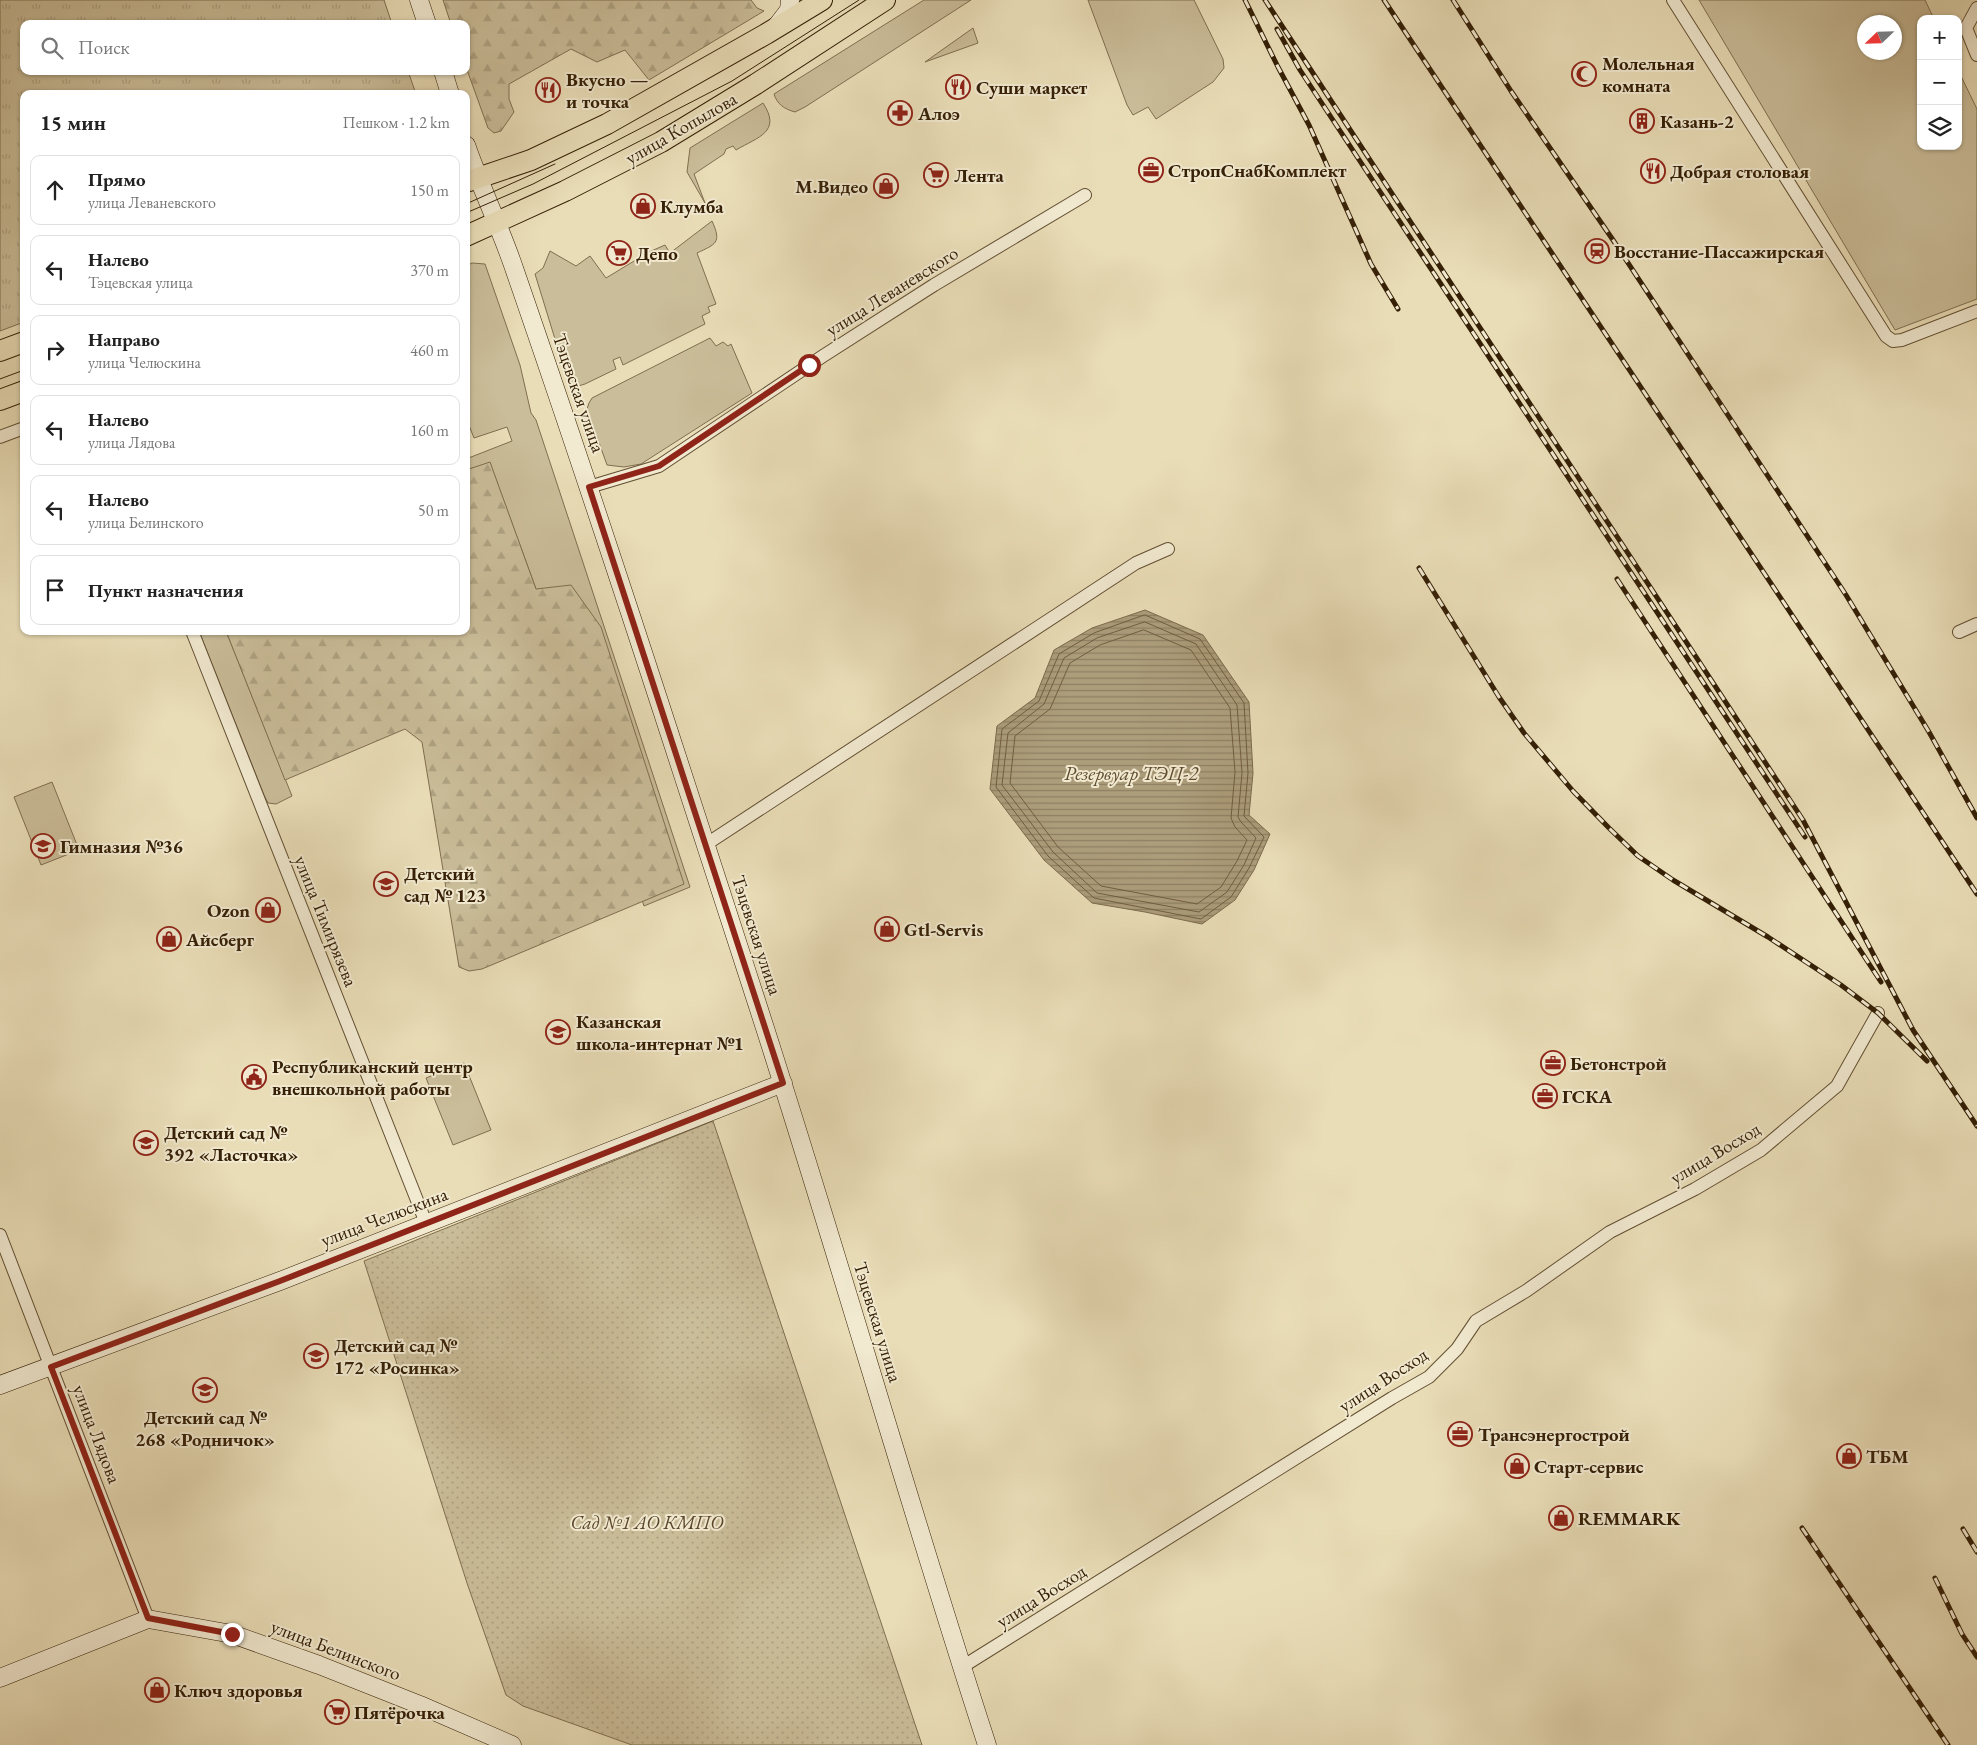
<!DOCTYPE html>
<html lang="ru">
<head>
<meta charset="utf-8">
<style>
  :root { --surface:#fff; --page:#f2f2f2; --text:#222; --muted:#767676; --line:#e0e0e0 }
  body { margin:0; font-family:"EB Garamond",serif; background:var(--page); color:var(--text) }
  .controls { position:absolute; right:15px; top:15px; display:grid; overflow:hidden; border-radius:10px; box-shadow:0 1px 4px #0004 }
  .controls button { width:45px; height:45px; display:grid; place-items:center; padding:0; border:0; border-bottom:1px solid var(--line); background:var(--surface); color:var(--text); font:25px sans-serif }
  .compass { position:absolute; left:1857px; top:15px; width:45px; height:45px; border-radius:50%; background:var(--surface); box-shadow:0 1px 4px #0004; rotate:247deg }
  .stop { position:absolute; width:15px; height:15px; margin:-11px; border:4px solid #8f2418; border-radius:50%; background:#fff }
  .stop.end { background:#8f2418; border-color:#fff; box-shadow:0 1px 5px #0008 }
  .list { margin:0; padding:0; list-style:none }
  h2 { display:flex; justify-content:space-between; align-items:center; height:65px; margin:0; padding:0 20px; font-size:21px }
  h2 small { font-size:16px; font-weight:400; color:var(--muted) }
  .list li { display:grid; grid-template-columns:32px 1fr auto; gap:15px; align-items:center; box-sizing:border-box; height:70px; margin:0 10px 10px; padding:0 10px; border:1px solid var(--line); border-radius:10px }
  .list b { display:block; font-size:19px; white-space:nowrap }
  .list p { margin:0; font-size:16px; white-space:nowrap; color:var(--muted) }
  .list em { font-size:16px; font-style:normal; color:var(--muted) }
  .icon { flex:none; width:28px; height:28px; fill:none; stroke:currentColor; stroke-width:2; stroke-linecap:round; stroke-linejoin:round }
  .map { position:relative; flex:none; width:1977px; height:1745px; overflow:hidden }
  .search { position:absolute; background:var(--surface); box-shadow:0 1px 4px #0004; left:20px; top:20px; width:450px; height:55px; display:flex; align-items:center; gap:12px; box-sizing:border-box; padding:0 18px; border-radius:10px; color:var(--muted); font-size:19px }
  .panel { position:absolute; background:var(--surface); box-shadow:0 1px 4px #0004; left:20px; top:90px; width:450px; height:545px; border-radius:10px }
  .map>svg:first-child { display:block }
</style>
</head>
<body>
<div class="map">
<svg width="1977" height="1745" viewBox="0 0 1977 1745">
  <defs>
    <pattern id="forest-firs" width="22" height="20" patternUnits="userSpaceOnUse" patternTransform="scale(1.25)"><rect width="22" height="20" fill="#cabd99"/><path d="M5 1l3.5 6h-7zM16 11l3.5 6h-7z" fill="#aea282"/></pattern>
    <pattern id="park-tufts" width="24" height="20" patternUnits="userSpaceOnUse" patternTransform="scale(1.25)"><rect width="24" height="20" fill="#cabd99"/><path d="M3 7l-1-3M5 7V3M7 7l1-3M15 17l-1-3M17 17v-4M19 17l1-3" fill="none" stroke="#aea282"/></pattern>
    <pattern id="garden-dots" width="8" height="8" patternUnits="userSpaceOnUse" patternTransform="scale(1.25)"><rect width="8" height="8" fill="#cabd99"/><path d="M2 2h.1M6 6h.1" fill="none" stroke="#aea282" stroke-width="1.8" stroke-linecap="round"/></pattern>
    <pattern id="water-rules" width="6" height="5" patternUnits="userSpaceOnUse" patternTransform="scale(1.25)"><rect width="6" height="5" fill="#ac9d7b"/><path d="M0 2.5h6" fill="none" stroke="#8d8063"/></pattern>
  </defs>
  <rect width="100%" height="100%" fill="#e9ddb7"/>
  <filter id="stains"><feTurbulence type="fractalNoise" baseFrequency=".004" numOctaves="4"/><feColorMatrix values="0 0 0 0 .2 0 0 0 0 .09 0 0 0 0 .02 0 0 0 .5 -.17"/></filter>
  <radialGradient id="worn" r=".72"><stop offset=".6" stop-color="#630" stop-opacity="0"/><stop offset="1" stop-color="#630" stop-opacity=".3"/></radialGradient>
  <path fill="#cabd99" stroke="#806e50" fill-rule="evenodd" d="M924 0H971L805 107 795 112C784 109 777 104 774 94Z
    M1088 0H1194L1223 59 1224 68 1213 82 1156 119 1148 107 1133 115 1127 105Z
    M1699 0H1925L1934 19H1921V146H1958V70L1977 109V299L1895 330ZM1864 22H1894V52H1864Z
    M973 28 978 43 925 62Z
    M763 103C782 132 758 137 736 150L733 146 726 149 724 154 694 174 705 203 687 172 690 148Z
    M712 221C722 243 716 244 697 253L716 304 708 307 710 312 702 316 705 324 623 365 620 357 613 360 616 369 585 384 575 387 571 384 567 378 535 274 543 268 550 251 576 266 590 256 606 278 649 252 665 245 670 253Z
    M472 263 485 264 520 365 531 413 536 420 690 887 644 906 541 595 536 589 490 463 466 470V459L512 441 507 427 474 438 466 418V266Z
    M710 338 716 346 723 342 728 346 731 344 752 393 641 464 624 467 607 465 587 409 589 403 592 398Z
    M199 631H226L292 796 276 804 268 803 264 795Z
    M52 782 79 850 41 865 14 797Z
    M464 1063 491 1130 453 1145 426 1078Z"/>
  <path fill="url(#forest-firs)" stroke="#806e50" d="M443 0H751L757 8 764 11 649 80 625 50 597 62 571 49 509 84V99L514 112 501 131 494 133 488 128 466 67V24H451Z
    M490 462 536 589 571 585 601 627 684 884 482 969 469 971 459 967 422 742 405 729 285 780 226 631H466V470Z"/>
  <path fill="url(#park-tufts)" stroke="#806e50" d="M0 0H384L392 24H24V71H408L416 94H24V322L0 331Z"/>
  <path fill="url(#garden-dots)" stroke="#806e50" d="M713 1121 922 1745H632L523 1706 506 1695 467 1583 364 1261Z"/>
  <path fill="url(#water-rules)" stroke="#7c6b4c" d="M1145 610 1203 635 1249 702 1253 773 1249 815 1270 834 1254 870 1235 900 1202 924 1145 912 1092 903 1044 860 990 789 997 726 1035 698 1054 650 1092 628Z"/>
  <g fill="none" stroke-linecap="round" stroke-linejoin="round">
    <path stroke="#705e40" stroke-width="1" d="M1145 615 1200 639 1244 703 1248 773 1244 816 1264 837 1249 868 1231 897 1201 919 1094 898 1048 856 996 787 1002 729 1039 701 1059 654 1094 633Z
      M1145 622 1196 644 1237 705 1242 773 1238 817 1241 822 1256 838 1244 865 1227 892 1199 912 1097 893 1053 852 1002 785 1008 733 1044 704 1064 658 1097 638Z
      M1144 630 1191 650 1230 708 1235 772 1231 818 1235 827 1247 840 1237 861 1221 887 1197 904 1101 886 1058 847 1010 783 1015 736 1050 709 1070 663 1100 645Z"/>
    <defs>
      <path id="street" d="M1673 0 1886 336 1893 341 1902 340 1977 311
        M1977 8 1966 28 1977 55
        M0 437 24 428
        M589 487 659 466 823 356 934 285 1085 195
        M192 631 426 1223
        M1959 632 1977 624
        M705 845 1136 563 1168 549
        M0 1235 148 1619
        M962 1667 1392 1398 1429 1377 1457 1349 1476 1321 1526 1291 1610 1232 1695 1189 1761 1150 1837 1086 1878 1013"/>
      <path id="secondary" d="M419 0 427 24
        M776 27 789 10 790 0
        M443 71 450 94
        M466 145C481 188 501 229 515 271 598 511 676 753 754 994 835 1243 906 1496 987 1745
        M0 1385 280 1281 783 1083
        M0 1678 148 1619 232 1634 319 1665 420 1705 512 1745"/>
      <path id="primary" d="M466 182 531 160 607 124 766 34 822 0
        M466 236 565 191 661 142 756 84 885 0
        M0 351 24 342
        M0 400 24 391"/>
    </defs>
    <use href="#street" stroke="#624f32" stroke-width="14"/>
    <use href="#secondary" stroke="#352006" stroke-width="19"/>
    <use href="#primary" stroke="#352006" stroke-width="22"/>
    <use href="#street" stroke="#f1e9d0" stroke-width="12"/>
    <use href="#secondary" stroke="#f1e9d0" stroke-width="18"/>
    <use href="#primary" stroke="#e9ddb7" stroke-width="20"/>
    <path stroke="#352006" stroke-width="1" d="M466 204 555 164
      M466 213 533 184 732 81 859 0
      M0 379 24 370"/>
    <defs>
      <path id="rail" d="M1245 0 1278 67 1309 125 1371 264 1398 309
        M1265 0 1803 820 1913 1030 1977 1126
        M1384 0 1977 894
        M1453 0 1511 91 1613 240 1846 595 1929 732 1977 818
        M1277 29 1300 70 1805 837
        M1419 568 1499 697 1524 733 1573 791 1609 828 1638 856 1673 880 1768 937 1841 985 1878 1013 1927 1061
        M1617 579 1881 982
        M1802 1528 1948 1745
        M1963 1529 1977 1552
        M1935 1578 1962 1634 1977 1657"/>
    </defs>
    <use href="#rail" stroke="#352006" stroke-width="5"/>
    <use href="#rail" stroke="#f1e9d0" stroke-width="3" stroke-dasharray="9" stroke-linecap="butt"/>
  </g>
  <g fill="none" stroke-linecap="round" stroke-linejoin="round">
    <path stroke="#8f2418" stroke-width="6" d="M232 1634 148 1618 51 1367 280 1281 783 1083 589 487 659 466 809 365"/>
  </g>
  <defs>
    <symbol id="mosque-ring" viewBox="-11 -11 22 22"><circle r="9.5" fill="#f1e9d0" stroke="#8f2418" stroke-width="1.5"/><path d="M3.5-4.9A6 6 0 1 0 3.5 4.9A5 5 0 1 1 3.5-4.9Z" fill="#8f2418"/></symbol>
    <symbol id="restaurant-ring" viewBox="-11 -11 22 22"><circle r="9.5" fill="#f1e9d0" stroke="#8f2418" stroke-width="1.5"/><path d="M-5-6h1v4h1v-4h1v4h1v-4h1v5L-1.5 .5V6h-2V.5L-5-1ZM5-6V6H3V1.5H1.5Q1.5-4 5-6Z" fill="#8f2418"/></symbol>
    <symbol id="pharmacy-ring" viewBox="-11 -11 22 22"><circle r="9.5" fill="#f1e9d0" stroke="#8f2418" stroke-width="1.5"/><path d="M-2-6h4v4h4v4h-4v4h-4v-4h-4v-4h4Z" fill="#8f2418"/></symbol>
    <symbol id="building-ring" viewBox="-11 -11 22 22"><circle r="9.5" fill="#f1e9d0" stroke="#8f2418" stroke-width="1.5"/><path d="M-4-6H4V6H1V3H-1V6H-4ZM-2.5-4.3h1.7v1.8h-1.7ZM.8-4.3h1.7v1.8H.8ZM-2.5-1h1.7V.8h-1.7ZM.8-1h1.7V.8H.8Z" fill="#8f2418"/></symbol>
    <symbol id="office-ring" viewBox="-11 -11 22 22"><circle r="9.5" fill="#f1e9d0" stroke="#8f2418" stroke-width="1.5"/><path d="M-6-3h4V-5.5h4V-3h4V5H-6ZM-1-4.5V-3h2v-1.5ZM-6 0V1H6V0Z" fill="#8f2418"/></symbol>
    <symbol id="supermarket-ring" viewBox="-11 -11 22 22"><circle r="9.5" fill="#f1e9d0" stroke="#8f2418" stroke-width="1.5"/><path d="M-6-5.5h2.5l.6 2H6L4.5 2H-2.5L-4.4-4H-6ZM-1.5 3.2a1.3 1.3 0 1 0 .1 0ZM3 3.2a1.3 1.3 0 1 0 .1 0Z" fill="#8f2418"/></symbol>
    <symbol id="shop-ring" viewBox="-11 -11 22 22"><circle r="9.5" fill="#f1e9d0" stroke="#8f2418" stroke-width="1.5"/><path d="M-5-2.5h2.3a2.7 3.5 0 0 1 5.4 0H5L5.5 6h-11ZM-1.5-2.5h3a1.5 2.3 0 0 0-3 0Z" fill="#8f2418"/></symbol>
    <symbol id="station-ring" viewBox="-11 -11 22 22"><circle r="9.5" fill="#f1e9d0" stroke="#8f2418" stroke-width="1.5"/><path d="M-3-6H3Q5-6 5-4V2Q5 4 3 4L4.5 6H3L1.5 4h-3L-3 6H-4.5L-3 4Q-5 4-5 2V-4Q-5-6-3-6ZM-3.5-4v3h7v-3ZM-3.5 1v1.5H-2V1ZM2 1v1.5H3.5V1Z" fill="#8f2418"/></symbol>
    <symbol id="school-ring" viewBox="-11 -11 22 22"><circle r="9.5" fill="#f1e9d0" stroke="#8f2418" stroke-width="1.5"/><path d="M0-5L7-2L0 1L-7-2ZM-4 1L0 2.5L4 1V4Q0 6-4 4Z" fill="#8f2418"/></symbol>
    <symbol id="civic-ring" viewBox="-11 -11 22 22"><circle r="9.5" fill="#f1e9d0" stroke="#8f2418" stroke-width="1.5"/><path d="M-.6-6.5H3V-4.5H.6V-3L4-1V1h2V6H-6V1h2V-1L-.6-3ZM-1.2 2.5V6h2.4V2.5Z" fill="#8f2418"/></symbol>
  </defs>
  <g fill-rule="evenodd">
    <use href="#mosque-ring" x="1570" y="60" width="28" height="28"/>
    <use href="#restaurant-ring" x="944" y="73" width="28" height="28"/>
    <use href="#restaurant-ring" x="534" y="76" width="28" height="28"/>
    <use href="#pharmacy-ring" x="886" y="99" width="28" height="28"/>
    <use href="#building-ring" x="1628" y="107" width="28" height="28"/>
    <use href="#office-ring" x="1137" y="156" width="28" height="28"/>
    <use href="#restaurant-ring" x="1639" y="157" width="28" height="28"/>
    <use href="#supermarket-ring" x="922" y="161" width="28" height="28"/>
    <use href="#shop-ring" x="872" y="172" width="28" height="28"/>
    <use href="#shop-ring" x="629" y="192" width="28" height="28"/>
    <use href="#station-ring" x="1583" y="237" width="28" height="28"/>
    <use href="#supermarket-ring" x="605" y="239" width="28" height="28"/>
    <use href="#school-ring" x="29" y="832" width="28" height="28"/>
    <use href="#school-ring" x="372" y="870" width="28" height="28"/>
    <use href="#shop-ring" x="254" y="896" width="28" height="28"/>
    <use href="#shop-ring" x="873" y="915" width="28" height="28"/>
    <use href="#shop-ring" x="155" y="925" width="28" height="28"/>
    <use href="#school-ring" x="544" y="1018" width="28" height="28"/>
    <use href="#office-ring" x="1539" y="1049" width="28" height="28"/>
    <use href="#civic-ring" x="240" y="1063" width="28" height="28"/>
    <use href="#office-ring" x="1531" y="1082" width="28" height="28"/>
    <use href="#school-ring" x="132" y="1129" width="28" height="28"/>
    <use href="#school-ring" x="302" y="1342" width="28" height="28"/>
    <use href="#school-ring" x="191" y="1376" width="28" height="28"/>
    <use href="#office-ring" x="1446" y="1420" width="28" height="28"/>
    <use href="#shop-ring" x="1835" y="1442" width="28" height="28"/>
    <use href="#shop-ring" x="1503" y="1452" width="28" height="28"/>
    <use href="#shop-ring" x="1547" y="1504" width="28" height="28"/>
    <use href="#shop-ring" x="143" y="1676" width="28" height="28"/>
    <use href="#supermarket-ring" x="323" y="1698" width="28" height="28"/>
  </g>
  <g text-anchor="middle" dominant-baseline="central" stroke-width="4" stroke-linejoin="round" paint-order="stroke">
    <g font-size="19" font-weight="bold" fill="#352006" stroke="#f1e9d0" text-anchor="start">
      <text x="1602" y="63">Молельная<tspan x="1602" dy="22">комната</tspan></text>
      <text x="566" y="79">Вкусно —<tspan x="566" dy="22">и точка</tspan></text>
      <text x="976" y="87">Суши маркет</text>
      <text x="918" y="113">Алоэ</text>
      <text x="1660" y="121">Казань-2</text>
      <text x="1168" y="170">СтропСнабКомплект</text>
      <text x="1670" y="171">Добрая столовая</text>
      <text x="954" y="175">Лента</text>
      <text x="868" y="186" text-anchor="end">М.Видео</text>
      <text x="660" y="206">Клумба</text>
      <text x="1614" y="251">Восстание-Пассажирская</text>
      <text x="636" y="253">Депо</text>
      <text x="60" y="846">Гимназия №36</text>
      <text x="404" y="873">Детский<tspan x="404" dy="22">сад № 123</tspan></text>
      <text x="250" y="910" text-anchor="end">Ozon</text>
      <text x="904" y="929">Gtl-Servis</text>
      <text x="186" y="939">Айсберг</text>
      <text x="576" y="1021">Казанская<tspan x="576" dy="22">школа-интернат №1</tspan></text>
      <text x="1570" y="1063">Бетонстрой</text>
      <text x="272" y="1066">Республиканский центр<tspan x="272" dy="22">внешкольной работы</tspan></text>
      <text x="1562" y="1096">ГСКА</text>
      <text x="164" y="1132">Детский сад №<tspan x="164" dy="22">392 «Ласточка»</tspan></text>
      <text x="334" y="1345">Детский сад №<tspan x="334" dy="22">172 «Росинка»</tspan></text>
      <text x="205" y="1417" text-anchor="middle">Детский сад №<tspan x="205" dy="22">268 «Родничок»</tspan></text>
      <text x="1478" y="1434">Трансэнергострой</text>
      <text x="1866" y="1456">ТБМ</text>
      <text x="1534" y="1466">Старт-сервис</text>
      <text x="1578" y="1518">REMMARK</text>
      <text x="174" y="1690">Ключ здоровья</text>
      <text x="354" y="1712">Пятёрочка</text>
    </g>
    <g font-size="19" fill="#352006" stroke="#f1e9d0">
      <text transform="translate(681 128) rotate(-30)">улица Копылова</text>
      <text transform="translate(892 291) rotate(-32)">улица Леваневского</text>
      <text transform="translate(579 393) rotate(71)">Тэцевская улица</text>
      <text transform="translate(326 921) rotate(68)">улица Тимирязева</text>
      <text transform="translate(757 935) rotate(72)">Тэцевская улица</text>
      <text transform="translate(1715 1153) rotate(-31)">улица Восход</text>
      <text transform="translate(384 1217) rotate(-21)">улица Челюскина</text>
      <text transform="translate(878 1322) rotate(73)">Тэцевская улица</text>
      <text transform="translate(1383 1380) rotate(-33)">улица Восход</text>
      <text transform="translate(97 1434) rotate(69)">улица Лядова</text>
      <text transform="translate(1041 1596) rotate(-32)">улица Восход</text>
      <text transform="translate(336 1650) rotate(21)">улица Белинского</text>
    </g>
    <g font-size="19" font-style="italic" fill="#5a472b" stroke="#f1e9d0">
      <text x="647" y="1522">Сад №1 АО КМПО</text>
    </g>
    <g font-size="20" font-style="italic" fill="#5f4c2f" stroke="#f1e9d0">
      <text x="1131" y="773">Резервуар ТЭЦ-2</text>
    </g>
  </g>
  <rect width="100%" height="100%" filter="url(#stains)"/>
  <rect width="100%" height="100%" fill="url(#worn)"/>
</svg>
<div class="controls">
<button>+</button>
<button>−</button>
<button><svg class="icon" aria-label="layers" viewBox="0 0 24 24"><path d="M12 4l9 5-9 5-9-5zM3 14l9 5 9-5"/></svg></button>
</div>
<svg class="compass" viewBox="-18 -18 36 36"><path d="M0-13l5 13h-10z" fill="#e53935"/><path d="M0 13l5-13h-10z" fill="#767676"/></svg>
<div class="stop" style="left:809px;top:365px"></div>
<div class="stop end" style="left:232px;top:1634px"></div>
<div class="search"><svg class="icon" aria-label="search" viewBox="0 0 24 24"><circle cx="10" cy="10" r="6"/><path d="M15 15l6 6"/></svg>Поиск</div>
<section class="panel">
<h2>15 мин<small>Пешком · 1.2 km</small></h2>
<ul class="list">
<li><svg class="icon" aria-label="ahead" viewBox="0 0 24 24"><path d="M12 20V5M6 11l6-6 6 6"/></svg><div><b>Прямо</b><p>улица Леваневского</p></div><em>150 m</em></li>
<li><svg class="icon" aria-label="left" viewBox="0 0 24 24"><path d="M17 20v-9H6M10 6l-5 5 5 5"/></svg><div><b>Налево</b><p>Тэцевская улица</p></div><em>370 m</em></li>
<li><svg class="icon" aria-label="right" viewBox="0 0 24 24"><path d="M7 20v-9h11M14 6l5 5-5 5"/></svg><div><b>Направо</b><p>улица Челюскина</p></div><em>460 m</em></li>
<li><svg class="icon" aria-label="left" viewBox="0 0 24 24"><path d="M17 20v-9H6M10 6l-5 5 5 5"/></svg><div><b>Налево</b><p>улица Лядова</p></div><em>160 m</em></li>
<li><svg class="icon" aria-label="left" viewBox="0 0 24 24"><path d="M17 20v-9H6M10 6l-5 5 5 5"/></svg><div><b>Налево</b><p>улица Белинского</p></div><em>50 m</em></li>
<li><svg class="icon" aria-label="arrive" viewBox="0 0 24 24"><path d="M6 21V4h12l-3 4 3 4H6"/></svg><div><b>Пункт назначения</b></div></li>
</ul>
</section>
</div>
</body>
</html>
